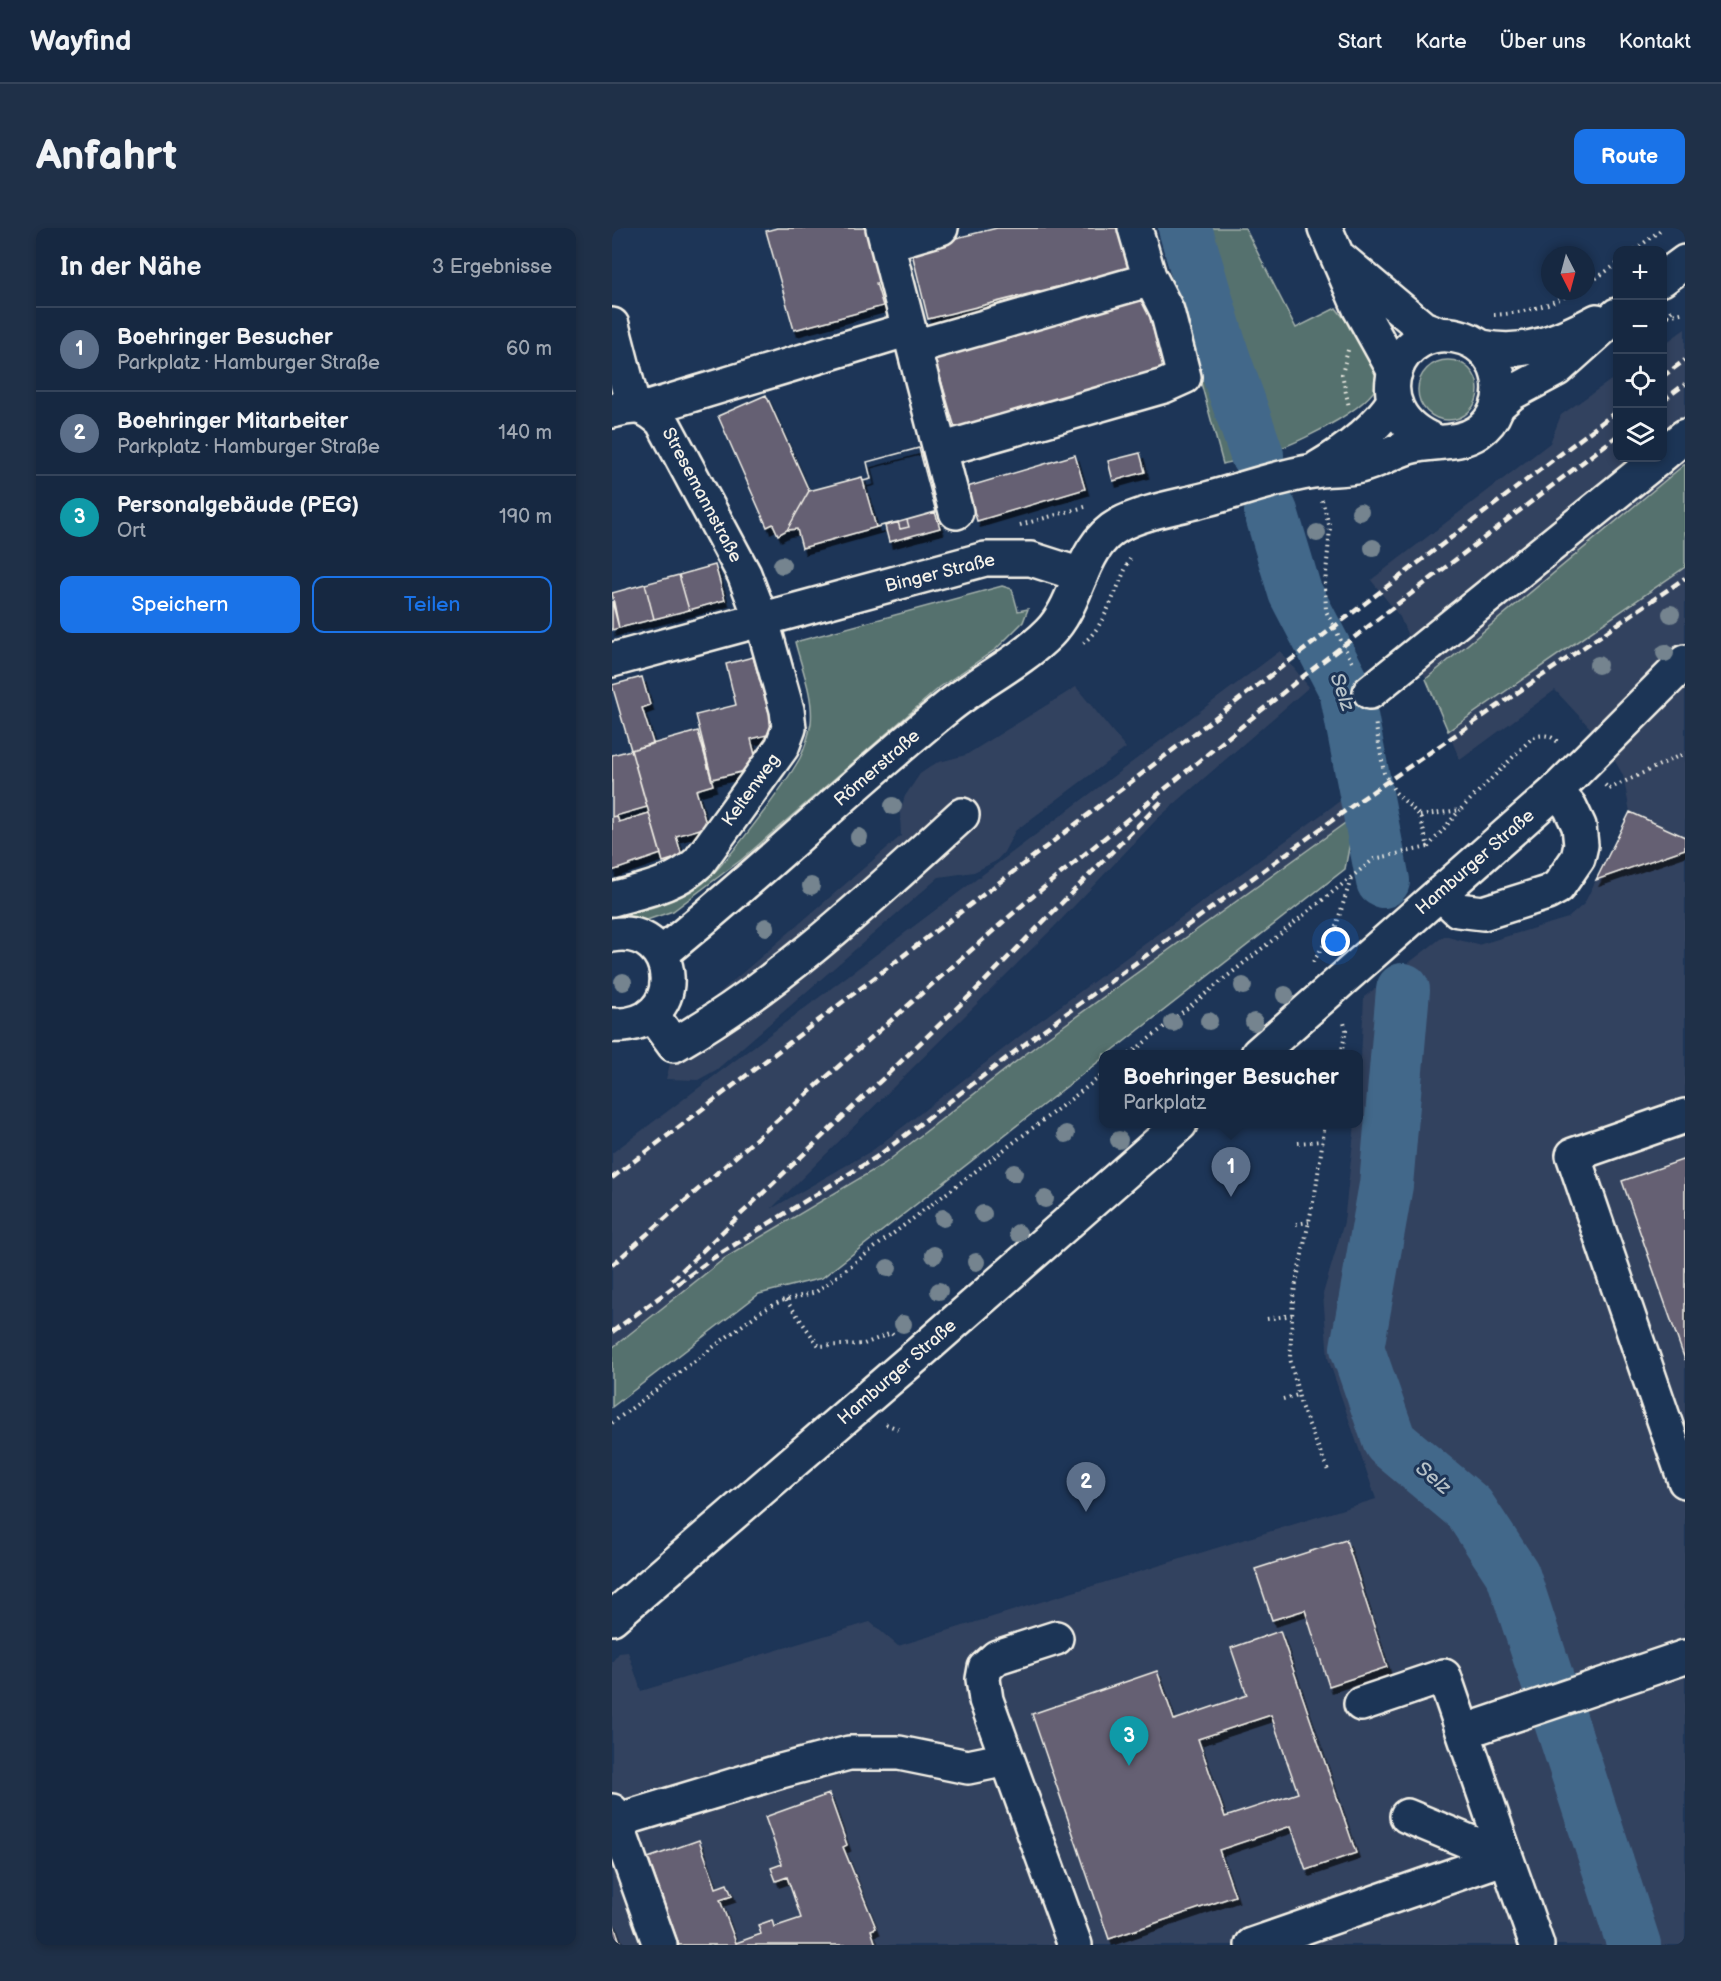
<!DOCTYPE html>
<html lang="de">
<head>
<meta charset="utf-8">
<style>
  :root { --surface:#162841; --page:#1f3048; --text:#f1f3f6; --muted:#9ea6b1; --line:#35445a; --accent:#1a73e8 }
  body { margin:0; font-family:"Balsamiq Sans",sans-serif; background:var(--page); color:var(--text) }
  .controls { position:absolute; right:18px; top:18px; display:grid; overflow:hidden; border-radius:12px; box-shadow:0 3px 9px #0003 }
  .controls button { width:54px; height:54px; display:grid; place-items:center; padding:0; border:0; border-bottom:2px solid var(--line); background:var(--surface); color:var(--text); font:30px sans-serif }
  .compass { position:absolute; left:929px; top:18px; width:54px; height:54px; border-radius:50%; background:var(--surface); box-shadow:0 3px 9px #0003; rotate:174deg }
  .you { position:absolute; left:724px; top:714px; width:21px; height:21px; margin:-15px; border:4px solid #fff; border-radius:50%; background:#1a73e8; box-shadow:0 0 0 9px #1a73e833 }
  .badge { display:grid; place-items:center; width:39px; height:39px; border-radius:50%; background:var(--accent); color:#fff; font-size:20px; font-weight:700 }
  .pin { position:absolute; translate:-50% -50px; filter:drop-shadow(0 2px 3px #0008) }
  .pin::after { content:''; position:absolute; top:32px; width:21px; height:18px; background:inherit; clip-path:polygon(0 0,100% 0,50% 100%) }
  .popup { position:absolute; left:487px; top:822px; width:264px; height:78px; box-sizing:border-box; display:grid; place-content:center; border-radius:12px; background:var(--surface); filter:drop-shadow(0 2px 4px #0005); font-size:20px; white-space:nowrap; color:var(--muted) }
  .popup b { font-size:22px; color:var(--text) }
  .popup::after { content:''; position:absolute; left:50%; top:100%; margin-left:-12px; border:12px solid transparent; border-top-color:var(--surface) }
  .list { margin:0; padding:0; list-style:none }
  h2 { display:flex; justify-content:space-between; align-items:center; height:78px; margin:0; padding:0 24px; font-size:26px }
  h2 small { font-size:20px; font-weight:400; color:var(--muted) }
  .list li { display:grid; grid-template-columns:39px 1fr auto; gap:18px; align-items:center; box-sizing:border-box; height:84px; padding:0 24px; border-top:2px solid var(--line) }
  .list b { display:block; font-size:22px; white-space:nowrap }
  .list p { margin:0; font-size:20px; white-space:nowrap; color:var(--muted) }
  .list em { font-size:20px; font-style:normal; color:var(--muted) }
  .actions { display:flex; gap:12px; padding:18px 24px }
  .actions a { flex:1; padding:14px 0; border:2px solid var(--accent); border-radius:12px; text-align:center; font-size:21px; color:var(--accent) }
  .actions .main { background:var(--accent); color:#fff }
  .icon { flex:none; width:33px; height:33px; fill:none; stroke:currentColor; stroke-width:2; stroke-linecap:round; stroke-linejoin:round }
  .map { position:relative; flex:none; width:1073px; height:1717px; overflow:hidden; border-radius:12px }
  header { display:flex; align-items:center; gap:36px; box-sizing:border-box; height:84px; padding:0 30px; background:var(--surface); border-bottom:2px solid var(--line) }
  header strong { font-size:28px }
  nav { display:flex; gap:33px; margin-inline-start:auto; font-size:21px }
  .intro { display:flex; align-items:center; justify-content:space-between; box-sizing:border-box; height:144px; padding:0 36px }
  h1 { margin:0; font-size:42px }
  .button { padding:15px 27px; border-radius:12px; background:var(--accent); color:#fff; font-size:21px; font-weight:700 }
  main { display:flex; gap:36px; padding:0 36px }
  aside { flex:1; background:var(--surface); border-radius:12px; box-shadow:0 3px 9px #0003 }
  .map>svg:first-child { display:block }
</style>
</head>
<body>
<header>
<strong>Wayfind</strong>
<nav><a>Start</a><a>Karte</a><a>Über uns</a><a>Kontakt</a></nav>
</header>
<div class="intro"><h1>Anfahrt</h1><a class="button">Route</a></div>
<main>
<aside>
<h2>In der Nähe<small>3 Ergebnisse</small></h2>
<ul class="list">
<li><span class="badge" style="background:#5c6f8a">1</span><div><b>Boehringer Besucher</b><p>Parkplatz · Hamburger Straße</p></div><em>60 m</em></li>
<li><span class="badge" style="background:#5c6f8a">2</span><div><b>Boehringer Mitarbeiter</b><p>Parkplatz · Hamburger Straße</p></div><em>140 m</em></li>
<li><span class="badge" style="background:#0f9aa8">3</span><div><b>Personalgebäude (PEG)</b><p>Ort</p></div><em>190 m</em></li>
</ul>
<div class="actions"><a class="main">Speichern</a><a>Teilen</a></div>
</aside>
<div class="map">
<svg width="1073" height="1717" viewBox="0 0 1073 1717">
  <defs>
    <filter id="shadow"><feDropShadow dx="3.5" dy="6" stdDeviation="0" flood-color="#0009"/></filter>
  </defs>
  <rect width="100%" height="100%" fill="#1d3557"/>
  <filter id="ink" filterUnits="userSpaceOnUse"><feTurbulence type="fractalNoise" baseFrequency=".0167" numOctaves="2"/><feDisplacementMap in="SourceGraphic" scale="12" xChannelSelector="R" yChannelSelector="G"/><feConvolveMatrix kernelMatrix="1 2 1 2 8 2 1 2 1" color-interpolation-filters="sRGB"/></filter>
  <g filter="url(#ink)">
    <path fill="#33425f" d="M1073 101V1717H0V1434L7 1425 16 1424 29 1463 258 1394 286 1418 764 1271 716 1130 711 1066 732 994 743 896H746L752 769 832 708 866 717 956 690 972 676 1018 584 1011 547 993 516 943 462 848 532 788 389 759 352 938 215 949 187 1005 148V230H1050L1051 117Z
      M668 423 697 459 545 591 442 699 159 981 261 922 421 798 732 570 739 566 750 583 272 936 113 1030 0 1120V925Z
      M464 459 514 520 403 603 392 624 384 633 362 644 327 649 104 842 86 852 54 851 70 792 78 790 289 608 288 584 293 568 308 546 324 535 354 527Z"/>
    <path fill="#55716e" stroke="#a4b1ab" stroke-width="1.5" d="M547 0H633L684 100 724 80C738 99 766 125 767 150 767 176 691 212 669 220 651 227 630 231 611 236Z
      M806 162a30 30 0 1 1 60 0a30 30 0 1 1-60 0Z
      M1073 236V339L836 503 814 451Z
      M390 358 400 361 406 383 416 381 411 394 384 421 328 459 129 632 61 683 32 693 0 694V691C28 683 61 676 86 659 110 643 173 557 188 530 193 520 197 506 199 495 202 469 189 438 183 414Z
      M743 588 733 641 496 826H492L491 830 210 1050 147 1066 0 1179V1120L113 1030 272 936 433 811Z"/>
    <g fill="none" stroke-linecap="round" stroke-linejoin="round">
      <path stroke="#43688a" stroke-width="54" d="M573 0 610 126 645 227
        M659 284 683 364 734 462 771 653
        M791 762 774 957 745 1120 778 1214 857 1280 901 1347 1022 1717"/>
    </g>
    <path fill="#656073" stroke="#f4f1e8" stroke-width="1.5" fill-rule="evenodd" filter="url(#shadow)" d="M165 0H260L274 52 264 55 271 78 182 102 154 3Z
      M385 0H515L525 39 316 91 299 21Z
      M532 68 552 140 343 200 322 128Z
      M154 167 197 263 175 302 166 307 161 296 155 299 106 188Z
      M307 220 324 284 295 292 297 299 288 301 286 294 272 297 190 320 185 301 175 302 197 263 250 249 251 253 259 251 255 234Z
      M307 220 324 284 295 292 297 299 288 301 286 294 264 299 251 253 259 251 255 234Z
      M528 225 533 244 501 253 496 233Z
      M463 227 473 261 365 293 355 259Z
      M323 284 328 300 277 314 273 298Z
      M103 337 113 372 77 382 67 347Z
      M67 347 77 382 42 391 33 356Z
      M33 356 42 391 7 400 0 365Z
      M0 373 7 400 0 402Z
      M141 429 163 505 139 511 144 531 137 542 100 551 84 487 124 477 114 436Z
      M30 449 38 477 30 480 41 515 19 522 0 457Z
      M86 503 101 557 84 562 95 599 64 608 70 628 51 634 19 522Z
      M19 522 35 579 0 589V527Z
      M1018 584 1073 609V621L984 652Z
      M37 585 49 626 0 643V589L5 588 7 594Z
      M1073 931V1132L1010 953Z
      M734 1312 775 1439 717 1458 693 1382 660 1392 643 1341Z
      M668 1403 744 1625 694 1642 679 1598 607 1622 623 1668 497 1711 420 1486 545 1443 562 1492 635 1467 619 1420ZM659 1487 686 1565 613 1589 586 1511Z
      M217 1566 235 1617 231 1619 264 1700 259 1702 264 1717H67L36 1630 87 1612 104 1660 115 1656 120 1668 108 1672 124 1715 149 1706 146 1697 160 1692 162 1699 189 1690 175 1649 164 1653 159 1640 170 1636 153 1589Z
      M0 1692 9 1717H0Z"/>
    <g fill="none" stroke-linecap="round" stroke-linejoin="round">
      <defs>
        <path id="minor" d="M271 0 344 284
          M713 0 748 81 783 144
          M275 16 329 0
          M729 31 811 100 827 106
          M0 97 21 178
          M302 119 526 55 537 48 523 0
          M36 180 297 101
          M0 183C25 177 31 176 50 193L132 346 150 393 175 482 177 500 170 519 87 634C63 657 32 662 0 671
          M328 222 552 158 572 149 555 83 537 48
          M1050 227 1073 208
          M0 432 373 331H419L469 347
          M758 464 1047 230
          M828 665 846 682 871 685 935 665 946 659 966 630 969 617 967 598 958 579 944 563
          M40 787 62 817C168 756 260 669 350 587
          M646 826 944 563 1073 434
          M1073 888 961 927 1073 1253
          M0 1390 304 1128 568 896
          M444 1410 385 1429 373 1440 371 1451 374 1472 463 1717
          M749 1476 832 1448 894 1629 795 1588
          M851 1504 1073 1429
          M0 1583 48 1717
          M4 1593 169 1543 237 1525H287L356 1539 395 1531
          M640 1717 894 1629 925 1717"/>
        <path id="major" d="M1050 51 1073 34
          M870 119C912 128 948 113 985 93
          M886 177 900 165 945 141 1005 87
          M706 240C735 223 763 202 782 173
          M0 707C69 695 78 802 0 797
          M49 726C147 647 238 558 337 478 368 453 408 434 437 405 468 374 467 319 507 297 530 284 569 278 595 271 630 262 666 248 702 243 717 240 733 242 748 238 765 234 780 224 797 219 820 212 845 218 866 204 901 180 892 123 852 110 785 88 746 183 823 213"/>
      </defs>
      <use href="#minor" stroke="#f4f1e8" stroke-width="38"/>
      <use href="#major" stroke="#f4f1e8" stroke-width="38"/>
      <path stroke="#f4f1e8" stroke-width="4" stroke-dasharray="1.5 4.5" stroke-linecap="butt" d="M1023 22 1051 0
        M974 57 1005 36
        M882 87C911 85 938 78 963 63
        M1056 88 1073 84
        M1050 92 1063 80
        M736 122 730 146 737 179
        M710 272 718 300 713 357 714 383 741 436
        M408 297 476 278
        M471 415C492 401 506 355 518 331
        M993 557 997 561 1073 525
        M808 588 848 582 920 510C932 505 939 507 948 516
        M816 619 848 582
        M701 734 724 698 739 651
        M518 826 762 631 816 619 808 588 783 564 772 545 763 493
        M729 826 734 802 731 791
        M713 896 704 960 681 1069 678 1130 689 1178 717 1245
        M686 915 710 913
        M684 996 697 994
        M174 1072 207 1118 252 1116 279 1105 281 1107
        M655 1091 680 1087
        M671 1171 686 1167
        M0 1195 148 1084 169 1073 204 1064 492 846
        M274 1196 286 1201"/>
      <use href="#minor" stroke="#1d3557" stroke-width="33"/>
      <use href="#major" stroke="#1d3557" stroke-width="33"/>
      <path stroke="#f4f1e8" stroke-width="4.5" stroke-dasharray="9 4.5" stroke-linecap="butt" d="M1050 149 1073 132
        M1050 173 1073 156
        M0 950 1005 183
        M0 1037 414 674 689 450 1005 208
        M60 1052 369 757 551 572
        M0 1104 101 1030 266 928 426 806 744 575 1073 350"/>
    </g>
    <g fill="#74848f">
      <circle cx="748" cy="284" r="9"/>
      <circle cx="705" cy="305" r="9"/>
      <circle cx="761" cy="320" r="9"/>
      <circle cx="170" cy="337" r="9"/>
      <circle cx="1059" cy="386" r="9"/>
      <circle cx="1053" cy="425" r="9"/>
      <circle cx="986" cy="437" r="9"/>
      <circle cx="281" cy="578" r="9"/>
      <circle cx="247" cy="609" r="9"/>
      <circle cx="199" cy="658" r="9"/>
      <circle cx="154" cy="699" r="9"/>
      <circle cx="11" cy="754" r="9"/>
      <circle cx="631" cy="758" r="9"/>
      <circle cx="673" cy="767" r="9"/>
      <circle cx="597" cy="793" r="9"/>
      <circle cx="642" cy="794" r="9"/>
      <circle cx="561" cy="795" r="9"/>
      <circle cx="454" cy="906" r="9"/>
      <circle cx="507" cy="912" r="9"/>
      <circle cx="402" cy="945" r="9"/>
      <circle cx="433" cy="971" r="9"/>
      <circle cx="371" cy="986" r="9"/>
      <circle cx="331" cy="990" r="9"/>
      <circle cx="406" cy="1005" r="9"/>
      <circle cx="322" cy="1027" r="9"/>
      <circle cx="364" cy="1034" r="9"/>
      <circle cx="276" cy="1040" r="9"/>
      <circle cx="327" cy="1063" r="9"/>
      <circle cx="291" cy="1096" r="9"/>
    </g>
  </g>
  <g text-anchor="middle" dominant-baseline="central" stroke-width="6" stroke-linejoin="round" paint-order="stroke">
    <g font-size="18" fill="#f4f1e8" stroke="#1d3557">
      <text transform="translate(90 267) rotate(62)">Stresemannstraße</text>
      <text transform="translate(328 345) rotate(-14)">Binger Straße</text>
      <text transform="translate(265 540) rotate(-41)">Römerstraße</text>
      <text transform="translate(139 562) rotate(-54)">Keltenweg</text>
      <text transform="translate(863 634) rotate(-41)">Hamburger Straße</text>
      <text transform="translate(285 1144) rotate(-41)">Hamburger Straße</text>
    </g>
    <g font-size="20" font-style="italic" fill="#b6c1c7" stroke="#1d3557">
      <text transform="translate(730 464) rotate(71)">Selz</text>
      <text transform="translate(821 1250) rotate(40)">Selz</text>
    </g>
  </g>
</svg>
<div class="controls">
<button>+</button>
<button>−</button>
<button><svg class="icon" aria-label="locate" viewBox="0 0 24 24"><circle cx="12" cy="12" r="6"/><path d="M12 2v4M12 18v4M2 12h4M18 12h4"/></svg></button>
<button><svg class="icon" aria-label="layers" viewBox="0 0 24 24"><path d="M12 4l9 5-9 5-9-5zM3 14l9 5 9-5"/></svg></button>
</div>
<svg class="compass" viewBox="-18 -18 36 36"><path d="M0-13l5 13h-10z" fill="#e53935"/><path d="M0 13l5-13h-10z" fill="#9ea6b1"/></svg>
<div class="you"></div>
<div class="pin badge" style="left:619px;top:969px;background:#5c6f8a">1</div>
<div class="popup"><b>Boehringer Besucher</b>Parkplatz</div>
<div class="pin badge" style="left:474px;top:1284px;background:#5c6f8a">2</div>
<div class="pin badge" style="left:517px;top:1538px;background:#0f9aa8">3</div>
</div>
</main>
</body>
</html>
